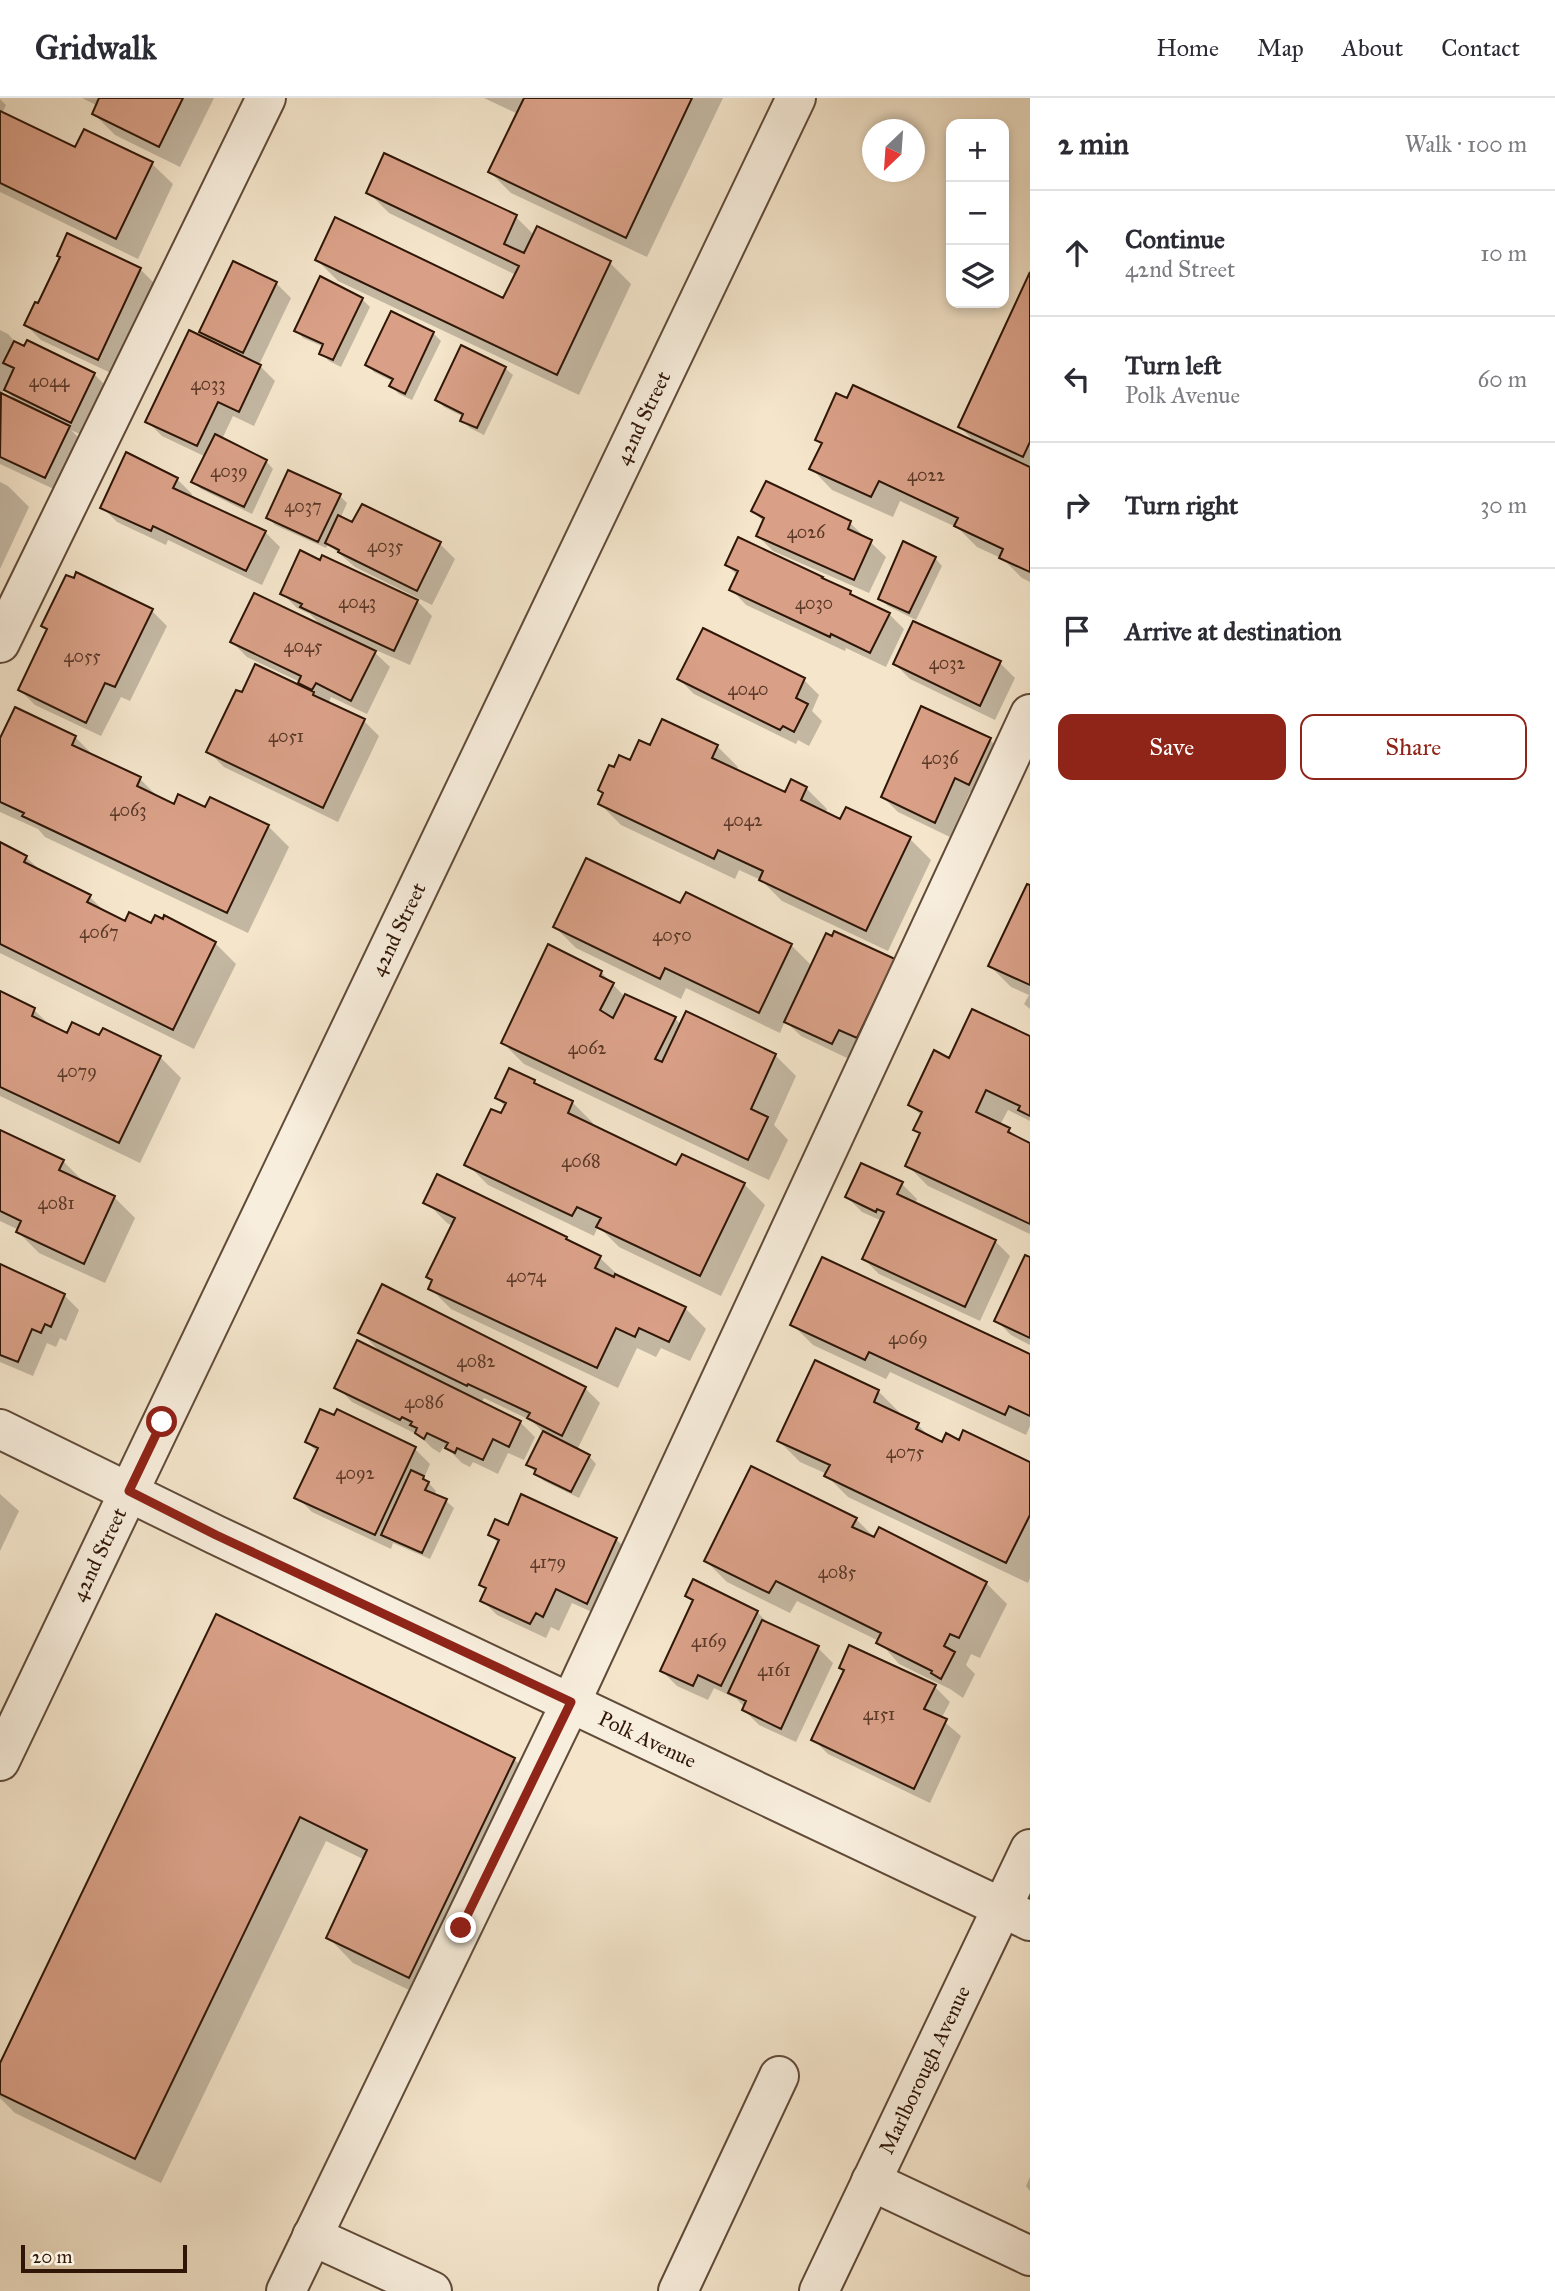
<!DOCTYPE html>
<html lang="en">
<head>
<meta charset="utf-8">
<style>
  :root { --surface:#fff; --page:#f2f2f3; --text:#2b2b33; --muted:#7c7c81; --line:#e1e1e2; --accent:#8f2418 }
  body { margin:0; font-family:"IM FELL Great Primer",serif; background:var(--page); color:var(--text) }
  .controls { position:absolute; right:21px; top:21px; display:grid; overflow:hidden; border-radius:14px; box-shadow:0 4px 10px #0003 }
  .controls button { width:63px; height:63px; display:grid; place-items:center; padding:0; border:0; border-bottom:2px solid var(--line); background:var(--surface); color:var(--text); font:35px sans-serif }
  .compass { position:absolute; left:862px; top:21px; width:63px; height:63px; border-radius:50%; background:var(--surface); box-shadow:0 4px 10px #0003; rotate:205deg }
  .scale { position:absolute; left:21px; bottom:18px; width:166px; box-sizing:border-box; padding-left:7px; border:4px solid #2f1607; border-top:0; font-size:19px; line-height:24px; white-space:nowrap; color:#2f1607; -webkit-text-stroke:5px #f8eedd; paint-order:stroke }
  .stop { position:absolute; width:21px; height:21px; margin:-16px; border:5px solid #8f2418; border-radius:50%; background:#fff }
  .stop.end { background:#8f2418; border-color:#fff; box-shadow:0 2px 7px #0008 }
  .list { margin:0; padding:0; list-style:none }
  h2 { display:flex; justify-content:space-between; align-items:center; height:91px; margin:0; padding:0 28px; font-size:30px }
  h2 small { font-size:23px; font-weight:400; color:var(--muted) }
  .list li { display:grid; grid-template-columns:46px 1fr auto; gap:21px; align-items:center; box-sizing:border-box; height:126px; padding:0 28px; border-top:2px solid var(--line) }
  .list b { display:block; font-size:26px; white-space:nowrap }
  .list p { margin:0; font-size:23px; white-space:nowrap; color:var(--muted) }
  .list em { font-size:23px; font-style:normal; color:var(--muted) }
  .actions { display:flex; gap:14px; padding:21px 28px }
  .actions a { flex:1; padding:16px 0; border:2px solid var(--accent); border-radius:14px; text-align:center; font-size:24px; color:var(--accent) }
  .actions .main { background:var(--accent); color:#fff }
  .icon { flex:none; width:38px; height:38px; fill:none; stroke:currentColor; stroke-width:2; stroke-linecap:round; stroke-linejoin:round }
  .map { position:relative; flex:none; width:1030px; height:2193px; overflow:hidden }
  header { display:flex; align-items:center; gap:42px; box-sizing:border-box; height:98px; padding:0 35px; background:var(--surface); border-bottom:2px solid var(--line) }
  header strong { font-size:33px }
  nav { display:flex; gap:38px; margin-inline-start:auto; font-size:24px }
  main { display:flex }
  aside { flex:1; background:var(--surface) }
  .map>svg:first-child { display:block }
</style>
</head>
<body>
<header>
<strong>Gridwalk</strong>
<nav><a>Home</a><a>Map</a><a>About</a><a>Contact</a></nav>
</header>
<main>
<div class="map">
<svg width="1030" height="2193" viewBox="0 0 1030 2193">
  <rect width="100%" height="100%" fill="#f4e5cb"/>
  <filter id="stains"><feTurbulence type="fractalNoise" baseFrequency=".00286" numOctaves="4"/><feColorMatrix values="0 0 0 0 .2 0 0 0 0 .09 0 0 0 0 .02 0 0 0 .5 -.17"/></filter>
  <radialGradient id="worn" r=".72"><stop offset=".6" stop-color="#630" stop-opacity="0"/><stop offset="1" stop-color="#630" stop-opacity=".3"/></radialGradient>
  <path fill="#0003" fill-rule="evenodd" d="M82 0H214L180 69 115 37 94 16 98 8Z
    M484 0H723L647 159 511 95 490 74 518 16Z
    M0 1 6 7 2 15 76 51 152 66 173 86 138 161 0 94Z
    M385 57 516 119 534 137 537 130 610 165 631 186 579 297 338 183 317 162 504 202 516 177 389 115 368 94Z
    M140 171 155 186 113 276 41 242 26 227Z
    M1030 178V484L1022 480 1003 461 977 449 958 430 900 403 893 419 832 392 812 371 823 347 817 342 977 346 960 329Z
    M276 185 291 200 259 267 275 283 254 328 233 318 222 341 266 363 273 371 252 416 201 391 193 384 206 359 162 338 147 323 210 243 201 234Z
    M362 201 370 209 341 269 329 263 321 255 324 249 303 240 296 232Z
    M0 232 8 236 19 248 94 276 109 291 86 339 71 332 84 345 60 394 0 366ZM4 291 19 305 1 297Z
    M433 235 441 243 412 302 399 296 391 288 394 284 374 274 367 266Z
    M505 270 513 277 484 337 470 330 462 322 464 319 444 309 437 301Z
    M177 381 192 396 190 400 265 434 280 449 262 487 168 442 166 447 117 424 102 409Z
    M0 384 8 388 29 409 0 471Z
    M767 386 850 425 886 459 869 495 773 453 758 438 764 424 753 413Z
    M340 398 347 405 340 421 353 427 440 446 455 461 432 507 355 469 328 446 326 450 275 427 268 419Z
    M739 441 822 480 850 495 855 501 889 516 904 531 886 569 846 550 845 553 746 507 731 491 738 478 727 467Z
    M935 460 942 468 916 522 888 508 880 501Z
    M77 477 152 513 167 528 130 603 121 599 101 638 35 607 20 592 48 533 43 528Z
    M282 495 417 503 432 518 410 567 369 549 390 569 367 616 331 599 328 606 364 623 379 638 338 724 224 669 209 654 309 593 300 584 247 559 232 544 322 528 310 516 297 510Z
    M1000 565 1015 580 995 622 910 581 895 566Z
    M679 581 804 582 819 597 812 613 822 623 809 648 798 642 796 646 694 596Z
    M75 639 96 660 140 681 161 702 175 708 206 711 268 728 289 749 248 835 45 739 38 731 0 714V644Z
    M990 642 1005 657 985 700 970 694 950 739 898 714 883 699Z
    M717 648 738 669 736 674 785 697 806 690 827 711 825 716 841 724 910 741 931 762 888 853 782 803 761 782 739 772 735 781 621 727 600 706 615 671 631 664 651 649Z
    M0 746 26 759 43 775 90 799 106 815 126 825 152 827 215 845 236 866 194 951 0 855Z
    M1030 789V911L1024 906 1029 897 1011 889 990 868Z
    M681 807 791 847 812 868 894 863 909 878 872 954 854 946 847 960 801 938 785 923 780 935 686 890 681 901 576 850 555 829Z
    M601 874 625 899 675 920 681 927 687 915 775 957 796 978 774 1027 788 1042 769 1082 524 966 503 945Z
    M0 895 34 912 53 930 68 938 100 939 160 959 181 980 140 1065 0 998Z
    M1030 940V1023L1008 1012 1000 1027 1009 1032 1019 1041 1030 1046V1136L928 1088 907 1067 921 1037 916 1032 922 1018 910 1007 950 962Z
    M534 983 540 989 572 1004 593 1025 592 1028 677 1070 744 1086 765 1107 721 1198 619 1149 598 1128 594 1138 488 1087 467 1066 506 1009 497 1000Z
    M0 1035 63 1063 84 1084 114 1099 135 1120 105 1185 39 1155 18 1134 19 1132 0 1123Z
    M902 1086 917 1101 915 1106 995 1143 1010 1158 980 1223 879 1176 864 1161 882 1123 862 1114 847 1099Z
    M426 1104 566 1140 572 1146 599 1159 621 1180 685 1210 706 1231 690 1263 661 1250 656 1259 637 1250 618 1290 451 1211 430 1190 433 1184 429 1179 453 1128 447 1125Z
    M1030 1161V1247L1011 1237 996 1222Z
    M0 1168 64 1197 79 1212 66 1243 60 1240 56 1249 47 1245 33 1278 0 1264Z
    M792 1226 1030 1258V1328L1026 1337 890 1274 886 1281 813 1247Z
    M361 1234 585 1290 600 1305 577 1352 589 1358 596 1366 579 1400 544 1383 528 1367 544 1335 532 1323 484 1300 481 1305 520 1324 535 1339 524 1362 508 1355 498 1376 473 1364 470 1369 462 1365 449 1352 443 1349 440 1355 432 1350 416 1334V1336L352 1304 337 1289 382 1256Z
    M878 1293 899 1314 898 1318 918 1327 933 1342 943 1347 959 1344 1030 1366V1480L1028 1485 848 1399 827 1378V1376L800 1364 779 1343Z
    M337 1313 415 1351 430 1366 424 1380 436 1393 434 1398 446 1403 454 1410 430 1461 393 1445 391 1451 312 1414 297 1399 317 1354 307 1344 335 1319Z
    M0 1396 19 1413 0 1453Z
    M856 1421 876 1441 986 1485 1007 1506 980 1560 971 1556 966 1567 975 1576 963 1600 950 1591 899 1566 879 1543 797 1503 790 1515 727 1484 706 1463Z
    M509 1429 616 1441 631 1456 603 1519 572 1505 559 1533 551 1529 546 1540 497 1517 482 1502 487 1492 481 1486 499 1446 490 1436Z
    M687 1498 757 1514 770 1527 818 1550 833 1565 796 1644 759 1627 744 1612 745 1610 737 1601 714 1590 708 1602 677 1588 662 1573 694 1505Z
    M217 1518 514 1661 539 1686 434 1904 353 1865 328 1839 365 1762 326 1743 161 2085 15 2015 0 2000V1969Z
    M841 1569 935 1589 950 1604 941 1621 961 1638 930 1705 828 1656 813 1641 845 1573Z
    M1030 2079V2093L1026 2088Z"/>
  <path fill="#d9a087" stroke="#2f1607" stroke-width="2" d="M99 0H183L159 49 92 16Z
    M524 0H692L626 140 488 74Z
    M0 13 75 49 84 31 153 64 116 141 0 85Z
    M384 55 517 117 504 146 524 155 537 128 611 163 557 277 315 162 335 119 503 200 519 168 366 95Z
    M67 135 141 170 98 262 24 227 35 204 38 205 60 159 57 158Z
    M233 163 277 184 243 255 199 234Z
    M1030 174V344L1023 359 958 329Z
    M320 178 363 200 333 262 319 256 323 246 294 233Z
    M391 213 434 234 405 296 389 288 393 281 365 267Z
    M189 232 261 267 239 314 218 304 197 348 145 324Z
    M27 242 95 275 71 325 4 292 14 270 3 265 14 243 24 248Z
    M461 247 506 269 477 330 460 323 463 316 435 302Z
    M853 287 1030 369V474L999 460 1003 451 954 428 958 420 879 383 871 399 809 371 822 345 815 342 836 295 847 300Z
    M1 295 70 328 45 380 0 359Z
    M215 336 267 362 244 409 191 384Z
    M126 354 178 380 173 390 266 433 246 473 153 428 151 433 100 410Z
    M288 372 341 396 318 444 266 420Z
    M766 383 851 423 848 431 872 442 854 482 756 438 764 420 751 413Z
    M362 406 441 444 417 493 338 454 339 452 325 445 338 417 352 424Z
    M738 439 823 479 822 480 851 493 850 496 890 515 870 555 831 536 830 539 729 492 738 473 725 467Z
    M903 443 936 459 909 515 878 501Z
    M300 452 320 462 322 457 418 502 394 553 300 509 302 506 280 496Z
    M76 474 153 511 115 589 105 585 86 625 18 592 47 531 41 528 66 477 74 480Z
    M254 495 376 553 351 603 316 585 312 592 298 585 301 578 230 544Z
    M913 523 1001 563 980 608 893 566Z
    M703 530 805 580 796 600 808 606 794 634 783 628 780 632 677 581Z
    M255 566 314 594 313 597 365 621 323 710 206 654 236 592 242 594Z
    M921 608 991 640 969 687 955 680 935 725 881 699Z
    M15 609 76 638 72 647 141 679 137 688 174 706 178 696 205 709 210 699 269 727 227 815 22 718 24 715 0 704V640Z
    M662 621 718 647 712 660 785 694 791 681 807 689 801 702 840 721 846 709 911 739 866 833 759 782 763 773 718 752 714 761 598 706 603 695 598 692 609 667 614 669 619 657 630 662 639 642 650 647Z
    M0 744 27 758 24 764 91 797 87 804 125 823 129 814 151 825 155 817 163 821 164 817 216 844 173 932 0 846Z
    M586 760 680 805 686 794 792 846 759 915 665 870 660 881 553 829Z
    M1027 786 1030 787V887L988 868Z
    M834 833 895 861 857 940 839 932 832 946 784 924 826 835 832 838Z
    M548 846 602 873 600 878 614 885 600 912 613 920 625 896 676 919 655 961 662 964 686 913 776 956 751 1011 768 1019 748 1062 501 945Z
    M0 893 35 910 32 918 67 935 72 924 99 937 103 930 161 958 119 1045 0 989Z
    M972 911 1030 938V1018L1018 1012 1020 1008 986 992 976 1014 1010 1030 1008 1034 1030 1045V1126L905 1068 920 1035 913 1032 922 1014 908 1007 934 952 949 960Z
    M509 970 535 982 534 985 573 1003 568 1015 676 1067 682 1056 745 1085 700 1178 596 1129 601 1120 577 1109 572 1118 464 1067 491 1011 501 1015 506 1005 495 1000Z
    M0 1032 64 1062 59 1072 115 1098 84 1166 16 1134 21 1123 0 1113Z
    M861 1065 903 1084 897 1096 996 1142 965 1209 862 1161 884 1114 877 1111 876 1114 845 1099Z
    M437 1076 567 1139 566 1141 601 1158 595 1170 614 1179 615 1176 686 1209 669 1244 639 1230 635 1239 616 1230 597 1270 428 1191 432 1182 426 1179 455 1120 423 1105Z
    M1025 1157 1030 1159V1240L994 1223Z
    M822 1159 1030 1256V1318L1009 1308 1005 1317 869 1254 865 1262 790 1227Z
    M0 1166 65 1196 51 1229 45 1226 41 1235 32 1231 18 1264 0 1257Z
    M382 1186 586 1289 562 1338 527 1320 530 1315 468 1286 467 1288 358 1235Z
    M357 1242 521 1323 509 1349 493 1341 483 1362 457 1350 455 1355 445 1350 448 1345 427 1335 424 1341 415 1335 417 1330 410 1327 412 1324 402 1319 400 1322 334 1290Z
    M815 1262 879 1292 874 1304 919 1325 916 1331 942 1344 946 1335 959 1342 963 1332 1030 1364V1417L1006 1465 824 1378 830 1367 777 1343Z
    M320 1311 334 1317 337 1311 416 1349 375 1437 294 1400 318 1350 305 1344Z
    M543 1333 590 1357 571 1394 534 1376 536 1371 526 1367Z
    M751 1368 857 1420 852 1429 874 1439 879 1429 987 1484 959 1540 950 1536 944 1548 955 1554 941 1581 931 1575 932 1573 876 1545 881 1535 776 1483 769 1495 704 1463Z
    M411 1372 424 1378 423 1381 429 1384 425 1392 447 1401 422 1455 381 1437Z
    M521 1396 617 1440 587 1506 556 1491 543 1519 536 1515 530 1526 480 1503 486 1490 479 1487 499 1442 488 1437 495 1421 508 1427Z
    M693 1481 758 1513 721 1588 698 1577 693 1588 660 1573 693 1502 685 1498Z
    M216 1516 515 1660 409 1880 326 1840 367 1752 300 1719 135 2061 0 1996V1965Z
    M762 1522 819 1548 781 1631 742 1612 746 1603 728 1595Z
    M849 1547 936 1587 924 1611 947 1621 914 1691 811 1642 844 1572 839 1570Z"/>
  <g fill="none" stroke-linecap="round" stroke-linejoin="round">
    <defs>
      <g id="minor">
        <path d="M0 545 266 0"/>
        <path id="s1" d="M0 1331 216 1437 1030 1823"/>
        <path id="s2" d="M0 1663 796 0"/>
        <path d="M871 2083 1030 2158"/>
        <path d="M312 2138 432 2193"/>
        <path d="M286 2193 571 1604 1030 616"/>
        <path d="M678 2193 779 1978"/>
        <path id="s3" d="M819 2193 1030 1751"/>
      </g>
    </defs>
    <use href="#minor" stroke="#604a38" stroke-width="42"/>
    <use href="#minor" stroke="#f8eedd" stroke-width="38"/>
  </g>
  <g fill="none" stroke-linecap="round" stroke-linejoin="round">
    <path stroke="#8f2418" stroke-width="9" d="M162 1324 129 1393 216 1437 571 1604 461 1830"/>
  </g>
  <g text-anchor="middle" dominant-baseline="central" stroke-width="5" stroke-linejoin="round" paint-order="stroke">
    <g font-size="18" fill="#5a3827">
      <text x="49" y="283">4044</text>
      <text x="208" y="286">4033</text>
      <text x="229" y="373">4039</text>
      <text x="926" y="377">4022</text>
      <text x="303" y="408">4037</text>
      <text x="806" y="434">4026</text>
      <text x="385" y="448">4035</text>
      <text x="357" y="504">4043</text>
      <text x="814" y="505">4030</text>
      <text x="303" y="548">4045</text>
      <text x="82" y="558">4055</text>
      <text x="947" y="565">4032</text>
      <text x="748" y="591">4040</text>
      <text x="286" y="638">4051</text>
      <text x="940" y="660">4036</text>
      <text x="128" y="712">4063</text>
      <text x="743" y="722">4042</text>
      <text x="99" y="834">4067</text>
      <text x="672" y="837">4050</text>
      <text x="587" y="950">4062</text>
      <text x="77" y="973">4079</text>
      <text x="581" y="1063">4068</text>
      <text x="56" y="1105">4081</text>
      <text x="526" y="1178">4074</text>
      <text x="908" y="1240">4069</text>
      <text x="476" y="1263">4082</text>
      <text x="424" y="1304">4086</text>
      <text x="905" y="1354">4075</text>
      <text x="355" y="1375">4092</text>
      <text x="548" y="1464">4179</text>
      <text x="837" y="1474">4085</text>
      <text x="709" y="1543">4169</text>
      <text x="774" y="1572">4161</text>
      <text x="879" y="1616">4151</text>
    </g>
    <g font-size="21" fill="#2f1607" stroke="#f8eedd">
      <text stroke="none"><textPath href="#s2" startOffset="1489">42nd Street</textPath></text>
      <text stroke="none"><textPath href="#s2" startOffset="922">42nd Street</textPath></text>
      <text stroke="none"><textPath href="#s2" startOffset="229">42nd Street</textPath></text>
      <text stroke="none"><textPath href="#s1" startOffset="718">Polk Avenue</textPath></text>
      <text stroke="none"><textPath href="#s3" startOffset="245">Marlborough Avenue</textPath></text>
    </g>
  </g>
  <rect width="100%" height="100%" filter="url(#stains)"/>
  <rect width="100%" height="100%" fill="url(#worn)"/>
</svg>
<div class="controls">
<button>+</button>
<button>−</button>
<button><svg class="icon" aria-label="layers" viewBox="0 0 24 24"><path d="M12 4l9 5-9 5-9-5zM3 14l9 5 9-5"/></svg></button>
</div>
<svg class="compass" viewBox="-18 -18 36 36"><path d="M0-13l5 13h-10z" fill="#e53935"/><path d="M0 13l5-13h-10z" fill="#7c7c81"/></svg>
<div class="scale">20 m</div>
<div class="stop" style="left:162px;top:1324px"></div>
<div class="stop end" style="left:461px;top:1830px"></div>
</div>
<aside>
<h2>2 min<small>Walk · 100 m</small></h2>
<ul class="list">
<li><svg class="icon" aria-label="ahead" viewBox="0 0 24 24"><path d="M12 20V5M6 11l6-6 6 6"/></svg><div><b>Continue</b><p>42nd Street</p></div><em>10 m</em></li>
<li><svg class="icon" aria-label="left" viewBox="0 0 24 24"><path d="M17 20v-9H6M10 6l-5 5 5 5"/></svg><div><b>Turn left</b><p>Polk Avenue</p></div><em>60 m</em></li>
<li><svg class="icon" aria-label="right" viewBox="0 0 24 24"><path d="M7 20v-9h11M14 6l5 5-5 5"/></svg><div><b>Turn right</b></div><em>30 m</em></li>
<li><svg class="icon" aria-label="arrive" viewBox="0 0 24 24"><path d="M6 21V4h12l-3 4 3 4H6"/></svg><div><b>Arrive at destination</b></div></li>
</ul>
<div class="actions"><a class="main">Save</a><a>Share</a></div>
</aside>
</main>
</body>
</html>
